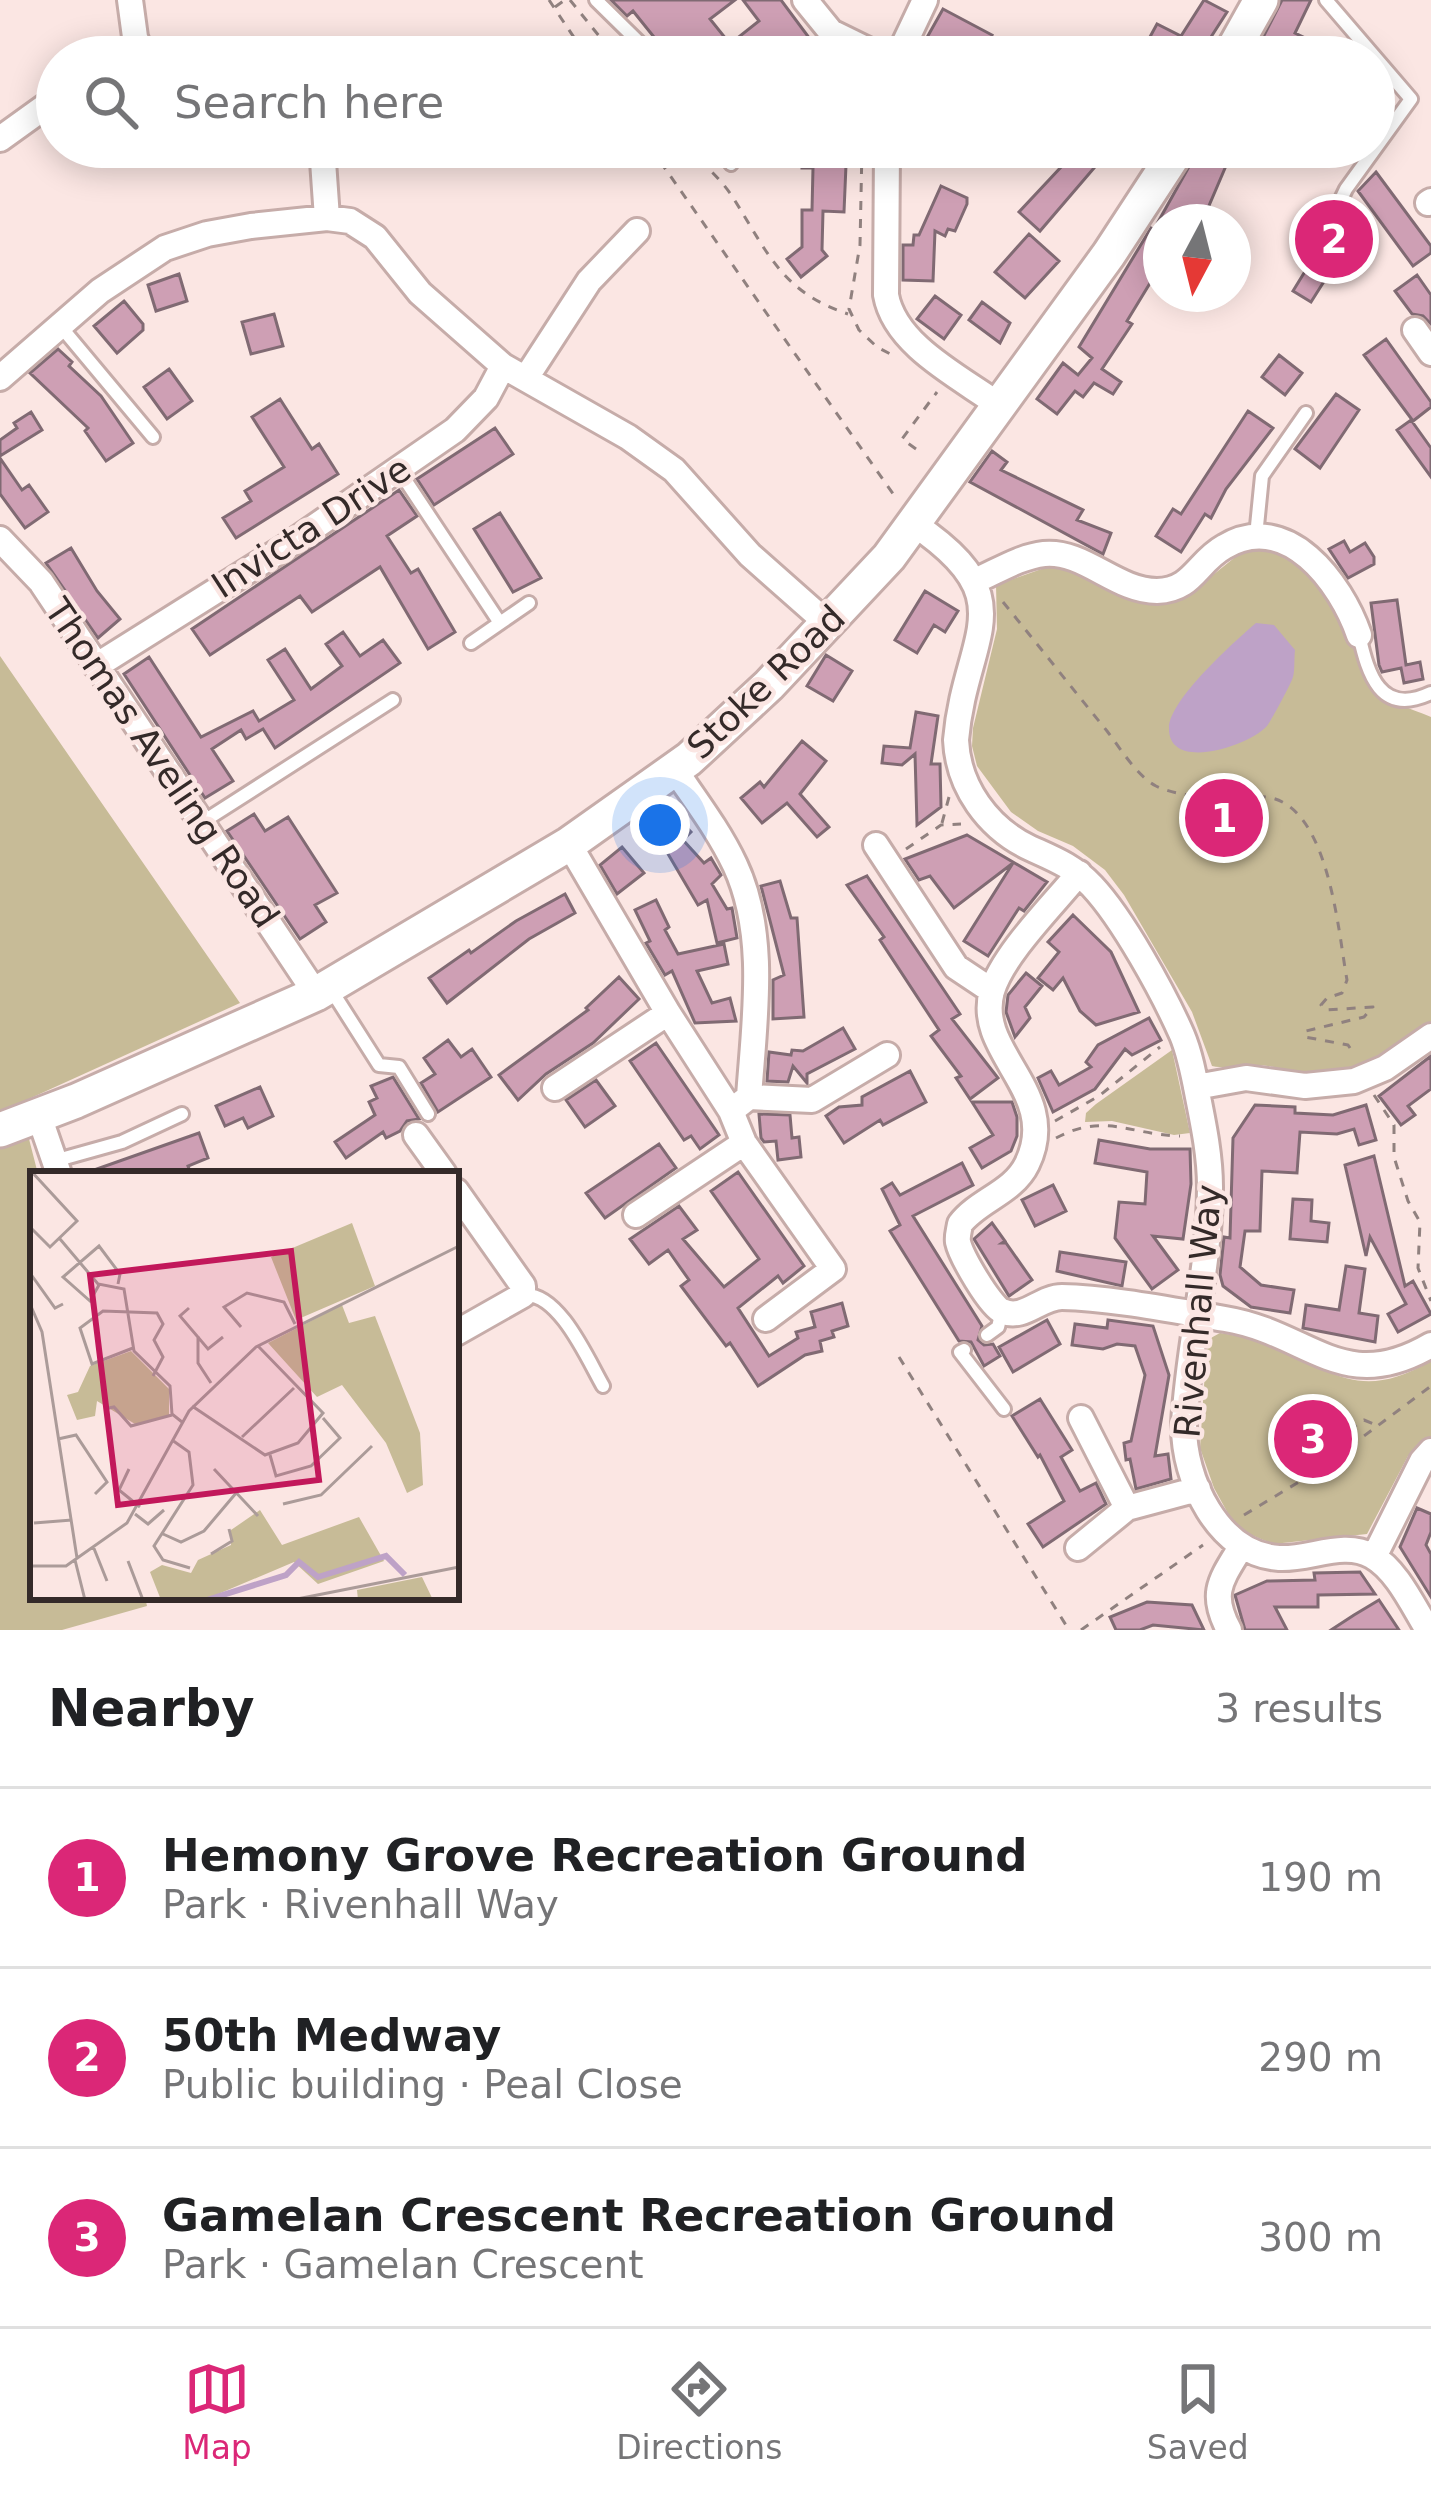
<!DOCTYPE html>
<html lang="en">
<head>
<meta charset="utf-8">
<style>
  :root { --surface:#fff; --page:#f6f6f6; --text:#202124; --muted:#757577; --line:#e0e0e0; --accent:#db2777 }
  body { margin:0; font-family:"DejaVu Sans",sans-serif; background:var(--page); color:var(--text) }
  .compass { position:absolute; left:1143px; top:204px; width:108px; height:108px; border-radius:50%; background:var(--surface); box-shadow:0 6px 30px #0003; rotate:187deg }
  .you { position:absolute; left:660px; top:825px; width:42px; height:42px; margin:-30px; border:9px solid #fff; border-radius:50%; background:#1a73e8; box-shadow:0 0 0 18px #1a73e833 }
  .badge { display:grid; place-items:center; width:78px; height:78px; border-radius:50%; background:var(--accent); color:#fff; font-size:39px; font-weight:700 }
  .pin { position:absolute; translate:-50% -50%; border:6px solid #fff; box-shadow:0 3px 12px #0006 }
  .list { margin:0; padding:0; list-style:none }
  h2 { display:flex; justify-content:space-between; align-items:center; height:156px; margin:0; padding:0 48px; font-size:51px }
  h2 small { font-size:39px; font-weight:400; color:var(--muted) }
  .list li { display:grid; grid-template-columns:78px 1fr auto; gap:36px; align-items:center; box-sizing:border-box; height:180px; padding:0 48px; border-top:3px solid var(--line) }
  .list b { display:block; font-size:45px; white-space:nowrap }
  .list p { margin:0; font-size:39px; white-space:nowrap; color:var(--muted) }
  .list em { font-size:39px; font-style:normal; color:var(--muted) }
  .icon { flex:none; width:66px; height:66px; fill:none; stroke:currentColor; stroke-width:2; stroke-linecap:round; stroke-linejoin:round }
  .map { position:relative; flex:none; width:1431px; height:1630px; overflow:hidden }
  .search { position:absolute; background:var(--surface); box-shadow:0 6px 30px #0003; left:36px; right:36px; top:36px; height:132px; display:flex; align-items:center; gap:30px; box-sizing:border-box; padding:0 42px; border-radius:66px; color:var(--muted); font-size:45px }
  .sheet { height:696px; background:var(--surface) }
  nav { display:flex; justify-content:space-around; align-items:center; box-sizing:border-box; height:168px; border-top:3px solid var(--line); background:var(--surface); font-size:33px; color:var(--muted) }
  nav a { display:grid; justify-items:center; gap:6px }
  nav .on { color:var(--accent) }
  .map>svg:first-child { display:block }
</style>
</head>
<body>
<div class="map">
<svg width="1431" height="1630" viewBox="0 0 1431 1630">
  <rect width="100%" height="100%" fill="#fbe6e3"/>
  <path fill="#c7bb97" d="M1267 549 1305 569 1342 614 1350 644 1356 643C1367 700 1381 696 1431 717V1024C1398 1047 1365 1074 1323 1076 1305 1076 1286 1069 1268 1066 1249 1064 1231 1070 1212 1066L1192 1012 1124 895 1105 870 1073 846 1038 831 1011 812 977 766 972 746 973 728 997 629 996 585 1053 565 1193 591 1244 550Z
    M0 656 240 1003 0 1112Z
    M1172 1050 1190 1133 1174 1135 1112 1121 1085 1122 1086 1113 1096 1104Z
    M29 1139 38 1174H33V1597H145L147 1606 62 1630H0V1148Z
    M1220 1333C1238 1336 1257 1339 1274 1346 1336 1374 1362 1401 1431 1361V1437L1408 1456 1367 1534 1273 1544 1244 1532 1231 1519 1214 1488 1200 1448 1207 1340Z"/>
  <path fill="#bea2c7" d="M1256 623 1274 625 1295 650C1294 658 1295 670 1293 677 1291 684 1271 721 1267 726 1249 746 1168 773 1169 728 1169 700 1235 641 1256 623Z"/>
  <path fill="#ce9fb4" stroke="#806a73" stroke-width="3" d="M611 0H735L710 19 730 44 759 21 743 0H781L813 43 797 57H784L772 39 747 57H670L633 11 627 16Z
    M1204 0 1227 12 1202 51 1189 43 1182 57H1139L1157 24 1181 36Z
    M1282 0H1311L1295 33 1303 37 1294 55 1284 50 1281 57H1253Z
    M943 9 992 35 982 53 958 41 950 57H916Z
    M803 147H823V165H846L844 212 823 211 822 250 827 256 801 277 787 259 802 247V210H812L813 168H802Z
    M1042 147H1112L1040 231 1019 212 1062 166Z
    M1200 147H1234L1202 222H1158Z
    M1376 172 1431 246V253L1413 266 1358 191Z
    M941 186 967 198V204L955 231 948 229 945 236 935 231 933 281 903 280V245H913L914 235H919Z
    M1151 228 1161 234V265L1127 321 1132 324 1102 369 1121 382 1113 394 1094 383 1083 397 1075 391 1057 414 1037 399 1063 363 1078 375 1092 358 1079 347Z
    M1029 234 1059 261 1025 298 995 272Z
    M1330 245 1342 253 1311 302 1293 291 1320 247Z
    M179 274 187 301 156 311 148 285Z
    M1417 275 1431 295V324L1423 316 1412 314 1395 291Z
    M935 296 961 315 944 339 917 319Z
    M124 301 143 324V330L117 353 94 326Z
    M982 302 1010 323 1000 343 969 320Z
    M274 314 283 346 251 354 242 322Z
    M1386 339 1431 402V407L1413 421 1364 355Z
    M58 349 72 362 69 366 101 396 133 443 106 461 85 431 88 428 30 373Z
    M1279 355 1302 373 1285 395 1262 377Z
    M169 369 192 401 167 419 144 387Z
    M1336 394 1359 410 1320 468 1295 449Z
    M280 399 312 449 319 444 338 474 236 538 223 518 251 501 245 491 284 467 252 417Z
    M1248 411 1273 428 1226 489 1211 518 1205 514 1181 552 1156 536 1173 509 1181 514Z
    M31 412 42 430 0 456V440L17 428 14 423Z
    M1411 420 1431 448V477L1397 430Z
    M495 428 513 454 434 505 417 479Z
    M992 451 1007 462 1001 470 1083 510 1077 520 1111 533 1103 554 970 482Z
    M0 458 22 490 29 485 48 512 25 528 0 494Z
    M399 490 417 516 387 536 411 573 418 569 455 632 428 649 380 567 312 612 300 596 210 655 192 629Z
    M500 513 541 578 513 592 474 529Z
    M1344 541 1350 552 1365 543 1374 557V564L1348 578 1329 549Z
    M71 548 97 591 120 619 98 638 46 563Z
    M925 591 958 611 945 632 934 625 917 653 895 640Z
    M1397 600 1406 665 1420 662 1423 679 1404 683 1401 668 1382 672 1379 665 1371 603Z
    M343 632 360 656 383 640 400 663 275 748 263 729 246 739 241 730 212 749 233 781 205 798 124 674 149 657 201 737 253 711 259 721 294 700 268 660 285 649 311 689 342 666 326 644Z
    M826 655 852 671 833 701 807 686Z
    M916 712 938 716 931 764H940L941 807 917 825 915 754 902 765 882 763 884 746 910 748Z
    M802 741 826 761 800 794 829 827 817 837 787 803 762 823 741 798 760 782 764 787Z
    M670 810 691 832 683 840 704 863 711 858 721 875 712 884 727 909 732 908 737 938 717 943 707 900 698 905 661 842 665 838 654 827Z
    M254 814 265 831 288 817 337 893 315 905 326 922 300 939 227 831Z
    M967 835 1047 882 1024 911 1019 908 988 956 964 941 1013 863 954 908 930 876 919 880 905 859Z
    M622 847 644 873 617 894 600 865Z
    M867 876 960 1014 952 1019 998 1078 970 1099 956 1078 961 1076 931 1036 939 1030 880 940 884 937 847 885Z
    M780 881 791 918H797L804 1017 773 1019V980L784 975 761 886Z
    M565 894 575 913 529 939 447 1003 429 978 469 950 471 953 516 921Z
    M656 900 669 927 665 930 678 954 724 944 728 964 697 971 712 1003 730 998 736 1021 695 1023 672 971 665 975 646 943 650 941 635 910Z
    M1073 915 1111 952 1139 1012 1096 1025 1080 1011 1063 978 1053 990 1038 978 1059 952 1048 942Z
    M1026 973 1042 986 1025 1007 1030 1018 1015 1037 1006 1012 1008 995Z
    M619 977 639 999 593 1043 546 1074 518 1100 499 1075 588 1010 586 1008Z
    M1149 1018 1161 1040 1132 1055 1125 1049 1095 1089 1053 1112 1038 1078 1051 1071 1059 1085 1091 1067 1086 1062 1098 1045Z
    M843 1028 855 1049 807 1074V1083L793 1066 788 1082 767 1081 769 1052 791 1055 792 1050 803 1051Z
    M448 1040 461 1057 472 1049 491 1077 438 1112 421 1083 435 1074 424 1058Z
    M656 1043 719 1135 700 1149 691 1136 684 1140 630 1061Z
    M1431 1056V1089L1408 1106 1415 1115 1401 1125 1379 1096Z
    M910 1071 926 1102 883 1125 880 1120 844 1143 826 1116 839 1107 862 1105V1097Z
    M393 1077 419 1119 407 1121 400 1131 386 1138 383 1132 346 1158 335 1142 375 1115 369 1102 377 1098 371 1086Z
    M596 1080 615 1106 585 1127 566 1100Z
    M260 1087 273 1116 248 1128 243 1118 225 1126 216 1106Z
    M972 1102H1012L1017 1117V1136L1011 1151 982 1168 970 1148 993 1135Z
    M1255 1105 1295 1107V1113L1333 1115 1366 1105 1376 1140 1359 1145 1354 1129 1337 1134 1300 1132 1297 1173 1262 1171 1260 1231H1245L1240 1267 1261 1285 1294 1290 1290 1313 1251 1307 1223 1286 1220 1275 1224 1237 1230 1238 1233 1138Z
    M759 1114 790 1115 792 1138 799 1137 801 1157 778 1160 776 1141 764 1142 761 1138Z
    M199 1133 208 1158 188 1166 191 1174H95L94 1170Z
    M1099 1140 1150 1149H1190L1191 1184 1183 1239 1153 1236 1178 1270 1152 1289 1115 1238 1119 1202 1145 1204 1147 1172 1095 1163Z
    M659 1144 676 1168 605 1218 586 1193Z
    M1374 1156 1405 1286 1413 1281 1431 1314 1398 1332 1388 1314 1406 1304 1370 1237 1366 1256 1345 1165Z
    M962 1163 973 1185 913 1216 982 1326 978 1340 984 1345 993 1344 1000 1356 984 1366 971 1342 959 1341 890 1231 900 1225 882 1189 892 1183 900 1195Z
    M738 1172 804 1266 783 1283 778 1276 738 1308 769 1356 798 1338 796 1332 815 1327 811 1312 842 1303 848 1326 832 1331 834 1337 820 1341 822 1351 805 1355 758 1386 730 1343 726 1346 681 1286 689 1280 668 1250 649 1264 630 1239 679 1206 697 1230 683 1239 724 1287 759 1259 711 1191Z
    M1053 1185 1066 1211 1035 1226 1022 1200Z
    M1293 1199 1312 1200 1311 1221 1329 1223 1327 1242 1290 1239Z
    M992 1223 1005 1241 1002 1243H1006L1032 1280 1009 1296 974 1239Z
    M1060 1252 1126 1262 1122 1286 1057 1271Z
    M1346 1266 1365 1269 1359 1313 1378 1316 1375 1342 1303 1328 1306 1305 1339 1310Z
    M1047 1320 1060 1344 1013 1372 999 1347Z
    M1108 1320 1153 1326 1169 1375 1155 1456 1168 1454 1171 1479 1136 1489 1130 1459 1126 1460 1124 1443 1131 1441 1145 1375 1135 1346 1117 1344 1103 1349 1072 1345 1075 1324 1107 1328Z
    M1040 1399 1072 1450 1061 1457 1080 1491 1096 1483 1106 1504 1043 1547 1028 1524 1064 1501 1040 1455 1038 1457 1012 1416Z
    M1417 1508 1431 1514V1532L1426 1545 1431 1554V1597L1400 1547Z
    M1360 1572 1375 1594 1318 1595V1607H1275L1287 1630H1245L1235 1595 1267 1581 1315 1580 1314 1573Z
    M1379 1600 1399 1630H1331L1354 1615Z
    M1147 1602 1192 1605 1204 1630 1153 1625 1140 1630H1116L1110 1617Z"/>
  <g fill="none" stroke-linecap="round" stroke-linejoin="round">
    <defs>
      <path id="lane" d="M596 0 654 57
        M721 147 731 164
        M1323 237 1346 189 1411 99 1326 0
        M62 328 153 437
        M398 469 500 623 471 643
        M1256 536 1262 476 1306 413
        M500 623 529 603
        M1359 635C1368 674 1380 717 1431 693
        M201 823 393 700
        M330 988 379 1065 399 1067 428 1114
        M54 1161 122 1142 182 1114
        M524 1295C559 1292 588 1360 603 1386
        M987 1335 998 1327 1002 1311
        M964 1350 960 1352 1004 1409"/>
      <path id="street" d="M130 0 135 37 142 57
        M805 0 831 32 882 57
        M177 57 266 52 287 57
        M822 57 842 38
        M898 57 925 0
        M0 139 57 98
        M322 147 327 218
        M887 147 886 295C895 346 962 378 1000 406
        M1428 203 1431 201
        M1415 330 1431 353
        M0 378 100 291 165 248 207 234 251 226 327 218 350 221 375 237 420 293 503 366 628 437 674 470 750 555 828 624
        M526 378 589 281 637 231
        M914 524C1027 600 965 634 956 740 958 787 988 828 1030 848 1054 859 1073 866 1092 886 1123 919 1163 992 1182 1035 1190 1054 1194 1076 1198 1097 1204 1127 1210 1157 1210 1187 1210 1267 1188 1345 1184 1424 1183 1479 1218 1554 1279 1558 1309 1560 1344 1540 1372 1556 1397 1570 1413 1606 1428 1630
        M0 539 41 582 316 994
        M975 581C998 571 1019 557 1044 554 1084 550 1116 591 1157 591 1193 590 1197 562 1224 547 1287 509 1341 583 1359 635
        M96 666 284 548 455 430 486 398 503 366
        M675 770C696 801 719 831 735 865 768 935 754 1022 749 1097L731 1111
        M569 844 668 1013
        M876 845 956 967 992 991
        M1079 873C1054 904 1003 954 992 991 974 1053 1062 1092 1027 1164 1013 1193 978 1200 960 1224 959 1231 957 1236 958 1242 961 1256 990 1306 1002 1311 1024 1321 1040 1297 1062 1297 1111 1298 1176 1311 1225 1319 1310 1333 1342 1397 1431 1345
        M1196 1087 1246 1078 1305 1086 1354 1081 1385 1068 1431 1036
        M555 1088 668 1013 731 1111 744 1143 833 1269 766 1319
        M749 1097 812 1100 887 1055
        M39 1116 59 1174
        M416 1135 444 1174
        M456 1191 523 1286V1295L456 1333
        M636 1215 744 1143
        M1081 1418 1127 1508 1198 1489
        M1078 1548 1127 1508
        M1374 1557 1422 1461 1431 1451
        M1229 1630C1209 1593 1221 1580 1241 1547"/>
      <path id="secondary" d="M1229 57 1261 0
        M0 1130 76 1101 316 994 569 844 689 759 769 685 889 557 1109 254 1179 147"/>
    </defs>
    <use href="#lane" stroke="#c6aca9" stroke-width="18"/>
    <use href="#street" stroke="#c6aca9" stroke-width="30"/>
    <use href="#secondary" stroke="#c6aca9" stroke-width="39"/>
    <path stroke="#90817f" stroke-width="3" stroke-dasharray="9 9" stroke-linecap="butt" d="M549 0 587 57
      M570 0 616 57
      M555 7 565 0
      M650 147 896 498
      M687 147C702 163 720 178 732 196 767 251 781 292 848 314
      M862 147 860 245 849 309 859 330 877 347 896 357
      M916 449 902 439 937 392
      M1003 602C1038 645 1072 688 1107 731 1121 749 1136 775 1156 786 1190 802 1230 794 1266 797 1329 804 1338 931 1347 980L1342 993 1327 998 1321 1005 1326 1010 1373 1007 1364 1017 1306 1031 1305 1037 1348 1045 1354 1054
      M942 823 949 797
      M906 849 941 825 961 824
      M1374 1095 1394 1125V1157L1408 1201 1420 1222 1418 1268 1431 1301
      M1055 1121 1099 1096 1160 1047
      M1056 1138C1105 1112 1130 1135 1180 1136
      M899 1357 1069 1630
      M1332 1435 1345 1433 1364 1420 1376 1425
      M1244 1515 1317 1471 1431 1386
      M1081 1630 1203 1545"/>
    <use href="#lane" stroke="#fff" stroke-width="12"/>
    <use href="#street" stroke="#fff" stroke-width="24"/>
    <use href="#secondary" stroke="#fff" stroke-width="33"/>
  </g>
  <g text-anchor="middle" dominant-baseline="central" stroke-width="9" stroke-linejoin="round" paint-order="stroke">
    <g font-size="36" fill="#342a29" stroke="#fbe6e3">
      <text transform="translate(311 527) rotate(-33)">Invicta Drive</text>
      <text transform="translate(766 682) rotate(-44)">Stoke Road</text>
      <text transform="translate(162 763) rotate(56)">Thomas Aveling Road</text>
      <text transform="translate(1198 1311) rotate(-85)">Rivenhall Way</text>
    </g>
  </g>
  <g transform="translate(30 1171)">
    <rect width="429" height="429" fill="#fbe6e3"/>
    <path d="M322 52 345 115 266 149 241 86ZM312 134 319 152 345 145 390 262 393 314 377 322 356 272 312 214 287 226 238 172ZM101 180 139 218V244L105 253 67 230 65 245 47 249 37 224 48 221 60 195ZM230 339 252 374 329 346 354 390 288 413 264 391 174 429H131L120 401 132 394 161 402 168 389 201 374V359ZM392 406 403 429H328L327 419Z" fill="#c7bb97"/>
    <path fill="none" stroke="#bea2c7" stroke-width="6" d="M177 429 256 404 269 391 288 406 356 385 375 404"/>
    <path fill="none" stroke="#ab9b99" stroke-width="3" d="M0 56 20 76 47 50 1 0M30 68 68 113 94 118 104 180 140 215 142 243 152 251M0 102 25 137 33 133M69 114 60 130 33 106 69 75 90 103 88 113M0 133 12 161 47 387M159 137 150 145 178 178 193 166M211 156 194 136 217 122 254 131 265 153M168 165V192L181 212M103 177 62 193 50 157 73 140 127 142 133 153 124 169 133 186 123 205M162 235 235 284 268 272 293 242 228 175M74 238 84 236 101 255 142 244M212 266 264 217M28 268 46 264 77 311 65 323M142 269 159 281 163 314 124 375 133 389 160 397M240 284 246 305 281 295 310 267 293 247M99 298 89 319 110 336M184 298 228 345M253 333 291 324 342 275M105 343 118 353 134 339M4 352 42 349M133 363 151 371 174 360 207 321M63 375 77 410M181 383 202 370 199 358M45 389 55 429M98 390 113 429M0 395H36L97 352 159 240 226 176 429 75M262 429 429 396"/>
    <path fill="#c2185b" fill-opacity="0.15" stroke="#c2185b" stroke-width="6" d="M261 80 289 309 88 334 60 104Z"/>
    <rect width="429" height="429" fill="none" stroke="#342a29" stroke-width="6"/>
  </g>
</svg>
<svg class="compass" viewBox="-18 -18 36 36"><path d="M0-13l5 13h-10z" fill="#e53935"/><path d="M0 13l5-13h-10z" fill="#757577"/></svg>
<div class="you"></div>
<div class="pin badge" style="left:1224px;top:818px">1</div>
<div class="pin badge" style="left:1334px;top:239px">2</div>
<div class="pin badge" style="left:1313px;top:1439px">3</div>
<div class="search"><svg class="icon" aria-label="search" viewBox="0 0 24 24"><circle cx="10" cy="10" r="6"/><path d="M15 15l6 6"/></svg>Search here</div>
</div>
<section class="sheet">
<h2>Nearby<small>3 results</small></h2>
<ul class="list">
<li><span class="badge">1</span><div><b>Hemony Grove Recreation Ground</b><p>Park · Rivenhall Way</p></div><em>190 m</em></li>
<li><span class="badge">2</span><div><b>50th Medway</b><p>Public building · Peal Close</p></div><em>290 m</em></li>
<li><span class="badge">3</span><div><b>Gamelan Crescent Recreation Ground</b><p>Park · Gamelan Crescent</p></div><em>300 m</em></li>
</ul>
</section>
<nav>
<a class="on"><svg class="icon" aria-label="map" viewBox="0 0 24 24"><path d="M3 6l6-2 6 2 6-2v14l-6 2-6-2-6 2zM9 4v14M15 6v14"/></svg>Map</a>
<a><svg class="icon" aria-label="directions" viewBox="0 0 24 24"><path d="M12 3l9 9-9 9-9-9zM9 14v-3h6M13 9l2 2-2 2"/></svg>Directions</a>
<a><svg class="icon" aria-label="saved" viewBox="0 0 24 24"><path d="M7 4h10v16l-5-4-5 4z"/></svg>Saved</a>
</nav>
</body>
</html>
